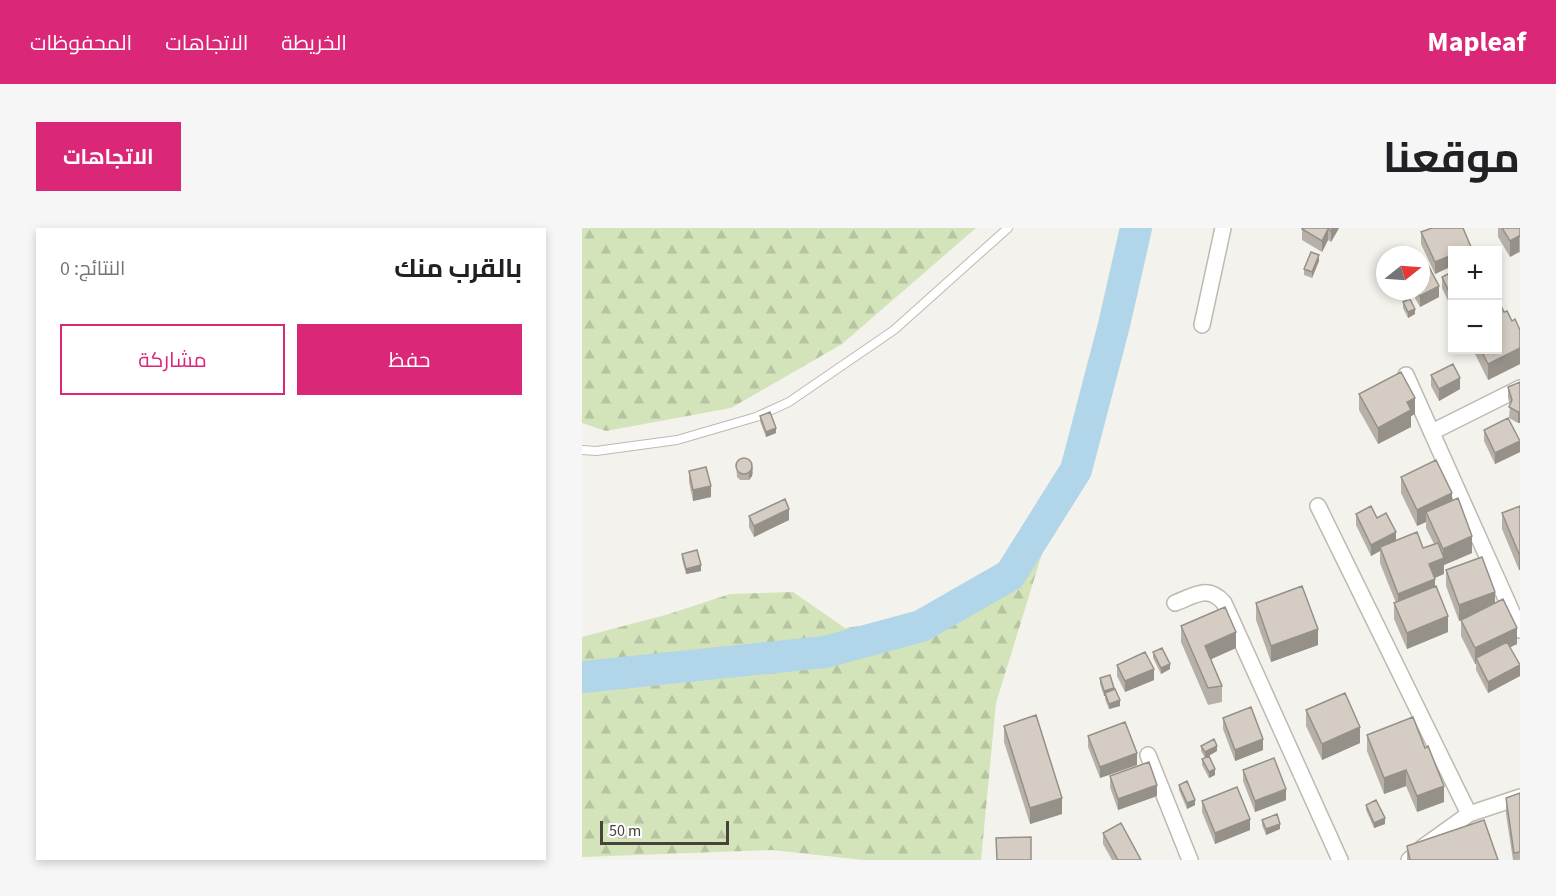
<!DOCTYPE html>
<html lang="ar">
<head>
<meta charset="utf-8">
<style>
  :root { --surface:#fff; --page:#f6f6f6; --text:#202124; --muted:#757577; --line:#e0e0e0; --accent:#db2777 }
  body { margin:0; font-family:"Source Sans 3",Cairo,sans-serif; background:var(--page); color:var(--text); direction:rtl }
  .controls { position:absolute; right:18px; top:18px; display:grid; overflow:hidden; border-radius:0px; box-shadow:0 3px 9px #0003 }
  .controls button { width:54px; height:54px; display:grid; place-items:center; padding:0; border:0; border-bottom:2px solid var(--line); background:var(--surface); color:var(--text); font:30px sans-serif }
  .compass { position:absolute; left:794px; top:18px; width:54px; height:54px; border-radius:50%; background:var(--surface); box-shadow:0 3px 9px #0003; rotate:73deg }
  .scale { position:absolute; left:18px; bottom:15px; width:129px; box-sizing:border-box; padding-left:6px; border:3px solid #48423b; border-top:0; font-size:16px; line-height:21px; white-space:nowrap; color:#48423b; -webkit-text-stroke:4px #fff; paint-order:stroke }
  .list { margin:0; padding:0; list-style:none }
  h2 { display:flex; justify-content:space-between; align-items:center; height:78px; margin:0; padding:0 24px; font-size:26px }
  h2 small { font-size:20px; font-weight:400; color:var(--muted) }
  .actions { display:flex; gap:12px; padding:18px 24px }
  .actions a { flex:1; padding:14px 0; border:2px solid var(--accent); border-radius:0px; text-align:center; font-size:21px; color:var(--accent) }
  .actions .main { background:var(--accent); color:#fff }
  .map { position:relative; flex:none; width:938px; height:632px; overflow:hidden; direction:ltr; border-radius:0px }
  header { display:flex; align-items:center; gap:36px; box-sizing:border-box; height:84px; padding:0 30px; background:var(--accent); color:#fff }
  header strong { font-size:28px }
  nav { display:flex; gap:33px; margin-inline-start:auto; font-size:21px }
  .intro { display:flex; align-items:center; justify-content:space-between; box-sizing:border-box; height:144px; padding:0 36px }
  h1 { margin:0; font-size:42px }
  .button { padding:15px 27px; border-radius:0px; background:var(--accent); color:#fff; font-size:21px; font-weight:700 }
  main { display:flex; gap:36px; padding:0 36px }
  aside { flex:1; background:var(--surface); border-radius:0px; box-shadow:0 3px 9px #0003 }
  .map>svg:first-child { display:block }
</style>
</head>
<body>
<header>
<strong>Mapleaf</strong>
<nav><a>الخريطة</a><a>الاتجاهات</a><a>المحفوظات</a></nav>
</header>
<div class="intro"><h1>موقعنا</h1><a class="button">الاتجاهات</a></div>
<main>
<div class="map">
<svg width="938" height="632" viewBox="0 0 938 632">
  <defs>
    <pattern id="forest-firs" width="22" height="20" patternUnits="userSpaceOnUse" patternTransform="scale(1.5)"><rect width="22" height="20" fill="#d3e3ba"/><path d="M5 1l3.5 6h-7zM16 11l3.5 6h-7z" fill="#b7c4a1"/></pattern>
  </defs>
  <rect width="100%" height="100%" fill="#f4f2ec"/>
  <path fill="url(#forest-firs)" d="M0 0H394L260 116 149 180 24 203 0 195Z
    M467 303 414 475 399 632H282L190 622 0 629V409L87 386 148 366 211 364 263 400 324 392 379 367Z"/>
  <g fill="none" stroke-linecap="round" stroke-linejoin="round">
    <path stroke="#b1d5e9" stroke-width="32" d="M0 449 243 424 339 398 428 347 494 242 532 97 554 0"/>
    <defs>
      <path id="service" d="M0 222 14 223 95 212 174 189 207 174 312 102 426 0"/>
      <path id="minor" d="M620 97 641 0
        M824 147 938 402
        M850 204 938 160
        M736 278 887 586
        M593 375C612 368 626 356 642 375L758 632
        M566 527 608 632
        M827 632 841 619 887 586 938 569"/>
    </defs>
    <use href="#service" stroke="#bfb9b0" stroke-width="10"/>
    <use href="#minor" stroke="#bfb9b0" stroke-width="18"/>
    <use href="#service" stroke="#fff" stroke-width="8"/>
    <use href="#minor" stroke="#fff" stroke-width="15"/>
  </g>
  <path fill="#b7b0a8" d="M720 0H757L749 14 746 12 740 24 720 12Z
    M916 0H938V25L937 24 928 29 916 9Z
    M839 4 889 22H870V38L853 46 839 16Z
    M737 33 730 50 722 47V41Z
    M870 44V81L860 60V49Z
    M819 63H825L833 86 826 90 821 80V74L823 73 819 67Z
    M829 63H839L857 69 838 79Z
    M930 93 938 102V136L906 152 891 122H915Z
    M849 147 878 161 857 173 849 158Z
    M938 154 936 195 927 190 928 177 926 170V159Z
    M777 166 833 186 829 188V199L796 216 777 182Z
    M178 188 194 205 184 209 178 193Z
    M902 202 938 224 913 236 902 213Z
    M154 234 171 244 170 248 167 252H158L155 249Z
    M107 243 129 269 111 273 107 254Z
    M819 249 870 272 890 325 862 337V346L853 350V358L866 404 825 421 812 391V375H814L798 335V323L789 328 774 297V286L795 290 814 312 841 320 852 316 844 300V294L835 298 819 265Z
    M938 278 937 342 920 301V285Z
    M167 288 207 292 172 309 167 299Z
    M100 326 119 343 104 346 100 331Z
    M864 342 913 375 935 416 928 419 938 448 906 465 894 442V436H893L879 408V392L877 393 864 358Z
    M674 375 736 417 689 434 674 392Z
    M599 398 654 420 629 431 640 458V474L626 477 599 414Z
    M571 424 588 441 579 446 571 430Z
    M535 437 572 452 543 464 535 448Z
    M518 450 532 462 538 478 527 481 523 471V468H522L518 456Z
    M724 482 778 515 740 532 724 498Z
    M641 490 681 522 653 533 641 501Z
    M422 498 480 586 448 596 422 514Z
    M785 507 862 574 835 584 824 558 802 566 785 523Z
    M506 508 555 537 518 550 506 519Z
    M619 518 635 523 623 530 619 523Z
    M620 531 633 547 627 550 620 537Z
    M661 542 704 572 673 584 661 553Z
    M528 548 575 568 536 582 528 559Z
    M597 557 613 577 605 581 597 562Z
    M938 565V632H931L924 586V570Z
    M620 573 668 602 633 616 620 584Z
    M784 577 803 596 792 600 784 582Z
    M680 592 698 601 684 607 680 597Z
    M521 605 559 632H530L521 616Z
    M825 618 916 632H825Z"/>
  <path fill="#959088" d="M750 0H757L749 14V3Z
    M746 1V12L740 24V13Z
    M937 8V24L928 29V13Z
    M889 19V22H880Z
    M737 27V33L730 50V44Z
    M870 27V38L853 46V34Z
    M857 58V69L838 79V68Z
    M827 67V72L823 74V68Z
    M833 81V86L826 90V84Z
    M938 120V136L906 152V136Z
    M878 150V161L857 173V161Z
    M833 170V186L829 188V199L796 216V200L825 174Z
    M936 184H938V195H936Z
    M194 200V205L184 209V204Z
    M938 213V224L913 236V225Z
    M171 238 170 248 167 252V246Z
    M129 258V269L111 273V262Z
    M870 265V281L844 284V294L835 298V282Z
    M207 281V292L172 309V298Z
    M814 304V315L798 319V323L789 328V317Z
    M890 308V325L862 337V346L847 352V336L861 330V321Z
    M937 326H938V342H937Z
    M119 337V343L104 346V341Z
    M853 351V367L816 382V366Z
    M913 364V380L877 393V377Z
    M866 388V404L825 421V405Z
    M935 400V416L896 435 894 430V436H893V420Z
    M736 401V417L689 434V418Z
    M654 404V420L623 434V418Z
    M588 436V441L579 446V440Z
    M938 437V448L906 465V454Z
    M572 441V452L543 464V453Z
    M532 460V465H523V468H522V463Z
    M538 472V478L527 481V476Z
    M778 499V515L740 532V516Z
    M681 511V522L653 533V522Z
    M635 518V523L623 530V524Z
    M555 525V537L518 550V539Z
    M633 541V547L627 550V544Z
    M824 542V558L802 566V550Z
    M575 557V568L536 582V571Z
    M862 558V574L835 584V568Z
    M704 561V572L673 584V573Z
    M480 570V586L448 596V580Z
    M613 572V577L605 581V575Z
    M803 590V596L792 600V595Z
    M668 591V602L633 616V605Z
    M698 596V601L684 607V601Z"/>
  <path fill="#d5cdc3" stroke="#959088" stroke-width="1.5" d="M720 0H750L749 3 746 1 740 13 720 1Z
    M850 0H881L889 19 880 22H870V27L853 34 839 4Z
    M920 0H938V9L937 8 928 13Z
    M729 24 737 27 730 44 722 41Z
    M839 28 844 39 839 41Z
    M846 37 857 58 838 68 835 63H839V41Z
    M870 44V70L860 49Z
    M820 63H825L827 67 823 68Z
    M828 71 833 81 826 84 821 74Z
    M916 72 922 84 925 83 930 93 933 91 938 102V120L906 136 899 122H915Z
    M871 136 878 150 857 161 849 147Z
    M819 144 833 170 825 174 829 182 796 200 777 166Z
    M938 154V184H936L927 179 930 172 926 159Z
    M188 184 194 200 184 204 178 188Z
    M926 190 938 213 913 225 902 202Z
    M154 238a8 8 0 1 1 16 0a8 8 0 1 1-16 0Z
    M854 232 870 265 835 282 819 249Z
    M124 239 129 258 111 262 107 243Z
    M876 270 890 308 861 321 844 284Z
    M203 271 207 281 172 298 167 288Z
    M789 278 795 290 804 285 814 304 789 317 774 286Z
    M938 278V326H937L920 285Z
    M835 304 841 320 856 315 862 330 847 336 853 351 816 366 798 319Z
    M115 322 119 337 104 341 100 326Z
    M900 329 913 364 877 377 864 342Z
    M720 358 736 401 689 418 674 375Z
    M854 358 866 388 825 405 812 375Z
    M921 371 935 400 893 420 879 392Z
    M643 379 654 404 623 418 640 458 626 460 599 398Z
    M925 414 938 437 906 454 894 430Z
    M580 420 588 436 579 440 571 424Z
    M563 424 572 441 543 453 535 437Z
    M528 447 532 460 522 463 518 450Z
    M533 461 538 472 527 476 523 465Z
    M763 465 778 499 740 516 724 482Z
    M669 479 681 511 653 522 641 490Z
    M454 487 480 570 448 580 422 498Z
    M831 489 843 520 846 518 862 558 835 568 824 542 802 550 785 507Z
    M543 494 555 525 518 539 506 508Z
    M632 511 635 518 623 524 619 518Z
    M627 528 633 541 627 544 620 531Z
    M692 530 704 561 673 573 661 542Z
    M567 534 575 557 536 571 528 548Z
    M605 553 613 572 605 575 597 557Z
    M655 559 668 591 633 605 620 573Z
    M938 565V624L932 625 924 570Z
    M794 572 803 590 792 595 784 577Z
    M695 586 698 596 684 601 680 592Z
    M902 592 916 632H828L825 618Z
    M539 595 559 632H536L521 605Z
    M449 609V632H415L414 610Z"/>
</svg>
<div class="controls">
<button>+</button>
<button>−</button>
</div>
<svg class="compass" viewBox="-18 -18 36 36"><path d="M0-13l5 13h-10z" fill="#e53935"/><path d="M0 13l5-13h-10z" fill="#757577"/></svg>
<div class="scale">50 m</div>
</div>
<aside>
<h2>بالقرب منك<small>النتائج: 0</small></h2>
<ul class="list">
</ul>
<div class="actions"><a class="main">حفظ</a><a>مشاركة</a></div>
</aside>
</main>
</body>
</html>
